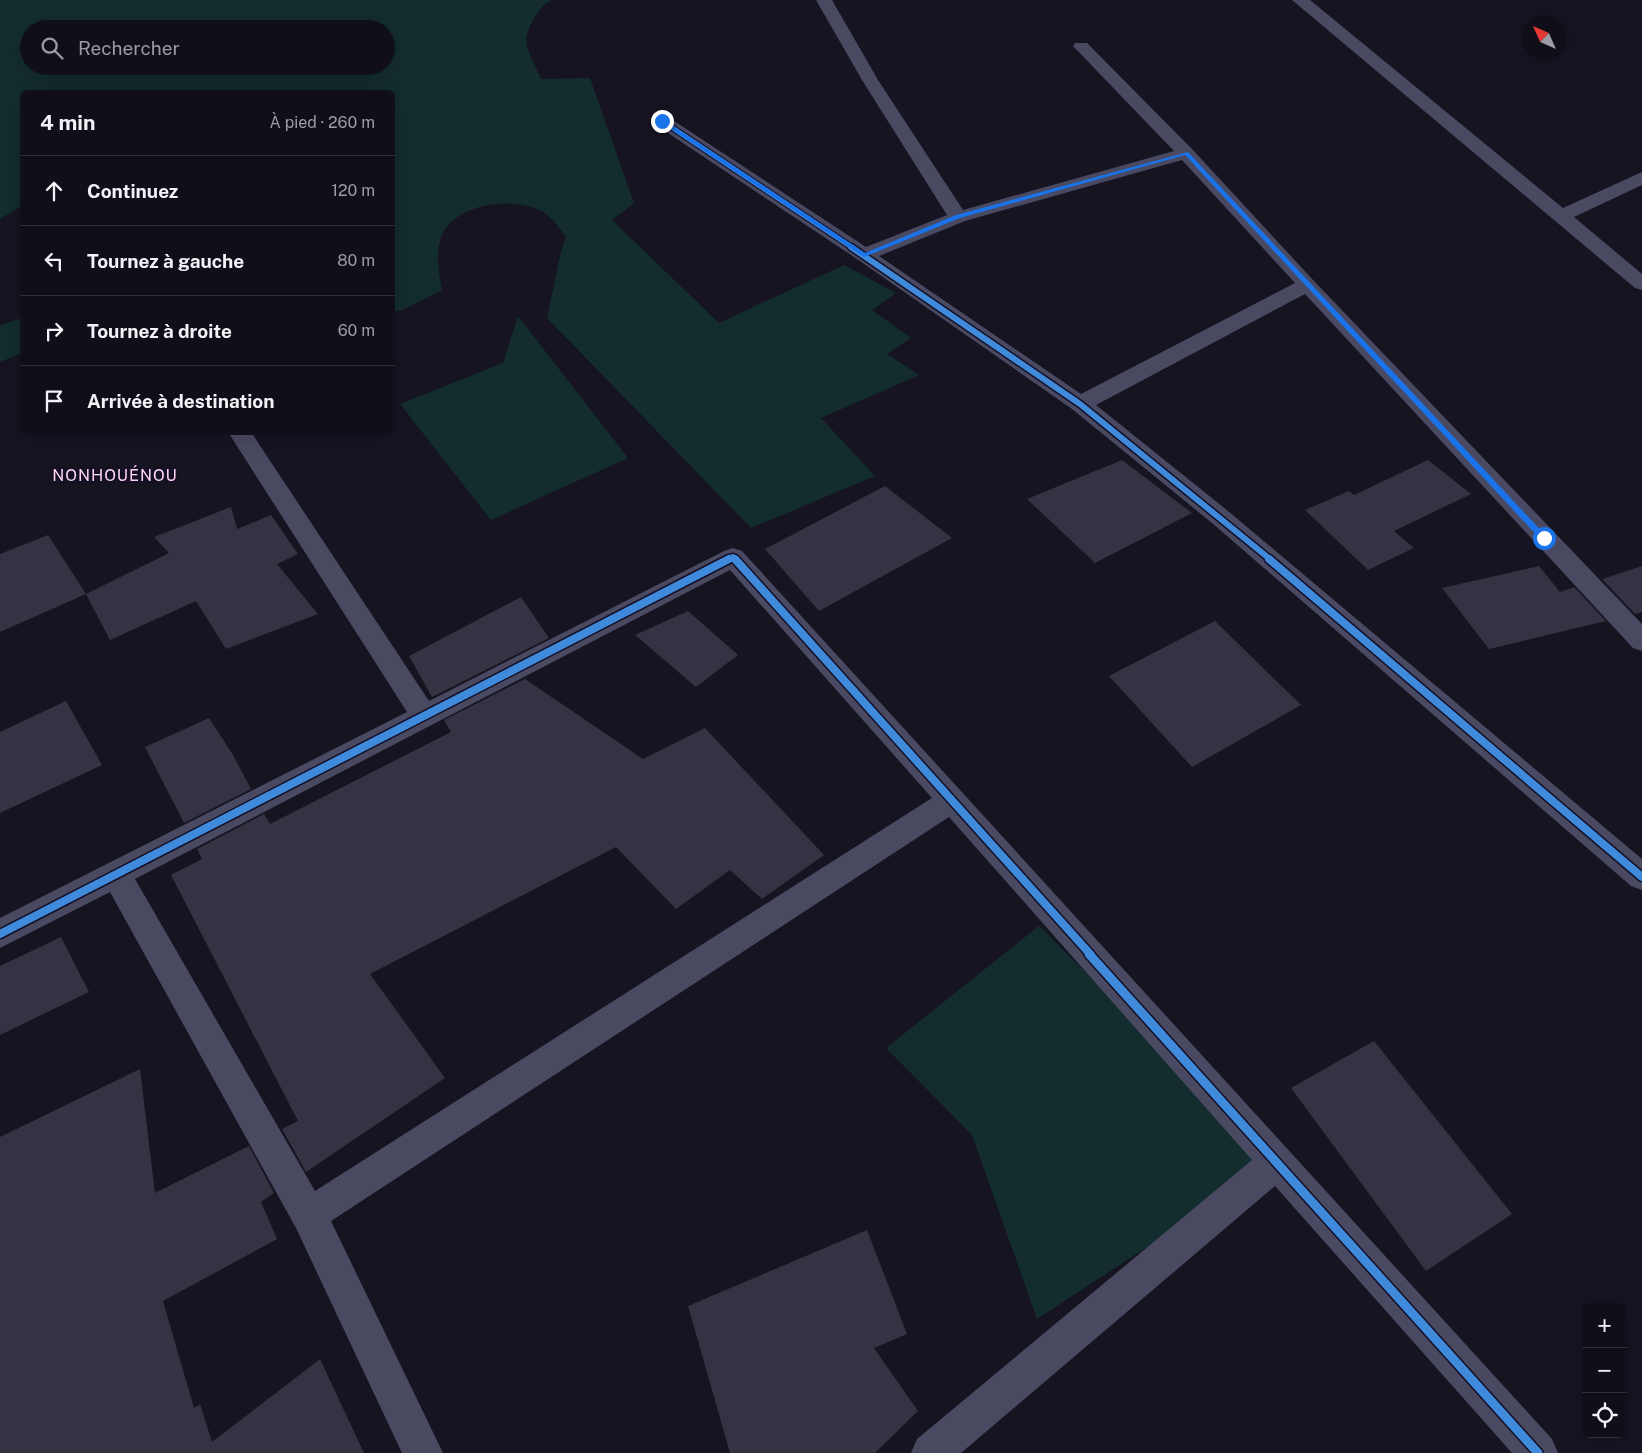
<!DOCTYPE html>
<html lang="fr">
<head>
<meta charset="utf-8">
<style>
  :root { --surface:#100f19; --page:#191822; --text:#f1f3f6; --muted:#9c9ca2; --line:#302f38 }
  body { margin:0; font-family:"Public Sans",sans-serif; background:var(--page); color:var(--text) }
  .controls { position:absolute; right:15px; bottom:15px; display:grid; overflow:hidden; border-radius:8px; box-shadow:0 5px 20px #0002 }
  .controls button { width:45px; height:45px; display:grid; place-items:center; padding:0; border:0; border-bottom:1px solid var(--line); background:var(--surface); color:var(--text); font:25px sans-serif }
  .compass { position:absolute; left:1522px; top:15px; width:45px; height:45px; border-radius:50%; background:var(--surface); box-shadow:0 5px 20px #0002; rotate:315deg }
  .stop { position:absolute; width:15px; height:15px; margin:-11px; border:4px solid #1a73e8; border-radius:50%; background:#fff }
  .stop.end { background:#1a73e8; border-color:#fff; box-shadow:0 1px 5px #0008 }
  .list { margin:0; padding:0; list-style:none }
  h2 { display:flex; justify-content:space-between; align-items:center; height:65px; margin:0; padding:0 20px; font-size:21px }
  h2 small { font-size:16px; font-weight:400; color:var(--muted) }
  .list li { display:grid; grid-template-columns:32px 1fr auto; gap:15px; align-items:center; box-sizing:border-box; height:70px; padding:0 20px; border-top:1px solid var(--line) }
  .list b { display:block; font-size:19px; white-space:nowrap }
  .list em { font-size:16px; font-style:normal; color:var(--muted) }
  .icon { flex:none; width:28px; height:28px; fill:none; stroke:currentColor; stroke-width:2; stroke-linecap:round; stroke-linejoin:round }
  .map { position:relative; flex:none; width:1642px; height:1453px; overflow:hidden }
  .search { position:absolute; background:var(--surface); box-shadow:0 5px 20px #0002; left:20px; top:20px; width:375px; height:55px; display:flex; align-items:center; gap:12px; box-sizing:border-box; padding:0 18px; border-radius:28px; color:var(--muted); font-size:19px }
  .panel { position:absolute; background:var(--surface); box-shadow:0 5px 20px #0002; left:20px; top:90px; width:375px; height:345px; border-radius:8px }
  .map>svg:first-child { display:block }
</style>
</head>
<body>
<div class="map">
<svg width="1642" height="1453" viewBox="0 0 1642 1453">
  <rect width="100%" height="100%" fill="#161421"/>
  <path fill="#132c2d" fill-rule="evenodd" d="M0 0H552C539 5 523 33 527 46 530 57 537 69 541 79L590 78 634 203 612 220 719 323 844 265 896 293 872 310 911 338 887 354 919 375 821 418 875 476 751 528 547 318 561 251 566 237C560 229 552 217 543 212 514 195 450 203 440 241 436 257 439 274 442 290L400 311H393L392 92H22V206L0 219ZM29 29H386V66H29Z
    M518 316 628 458 491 520 400 404 503 363Z
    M22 318V353L0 362V325Z
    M1039 926 1277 1162 1037 1319 972 1135 886 1048Z"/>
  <path fill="#343243" d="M1122 460 1192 513 1095 563 1027 499Z
    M1428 460 1471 494 1394 531 1414 548 1368 570 1305 510 1349 491 1354 495Z
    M885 486 952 538 819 611 765 549Z
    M231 507 237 529 271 515 298 554 277 564 318 614 226 649 196 601 110 640 86 594 169 553 154 537Z
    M48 535 86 594 0 632V554Z
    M1539 566 1560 592 1574 587 1606 621 1489 649 1442 588Z
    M1642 566V612L1635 614 1602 579Z
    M521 597 549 638 432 697 409 656Z
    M688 611 738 655 696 687 635 635Z
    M1215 621 1301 705 1192 767 1109 676Z
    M525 679 643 759 705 728 824 855 762 899 730 870 676 909 616 847 370 974 445 1078 306 1172 282 1129 298 1121 171 875 202 859 197 849 264 814 270 824 451 732 444 720Z
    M66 701 102 765 0 813V732Z
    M209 718 233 755 251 789 184 823 145 747Z
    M61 937 89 992 0 1035V966Z
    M1374 1041 1512 1214 1426 1271 1291 1088Z
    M140 1069 155 1193 249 1146 274 1193 261 1202 277 1239 163 1301 194 1408 200 1404 212 1442 320 1359 364 1453H0V1137Z
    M867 1230 907 1334 874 1348 918 1411 875 1453H730L688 1306Z"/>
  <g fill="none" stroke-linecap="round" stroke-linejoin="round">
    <path fill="#4a4962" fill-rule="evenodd" d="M816 0H832L878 80 963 210 1174 151 1073 46 1075 43H1087L1192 149 1314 281 1642 624V651L1633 648 1305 294 1096 405 1228 511 1642 859V890L1631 886 1212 523 1072 409 857 259 656 125 653 121 656 117 662 116 668 117 866 247 947 215 862 80ZM1182 160 1295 283 1081 394 879 256 965 221Z
      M1292 0H1310L1563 208 1642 172V185L1574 217 1642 274V290L1635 288Z
      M228 432H251L429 701 724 551 733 548 742 551 1552 1439 1558 1453H1512L1275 1186 961 1453H911L917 1439 1252 1160 949 817 331 1221 443 1453H402L296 1228 110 892 0 948V918L407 712ZM730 570 932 798 315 1191 135 879Z"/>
    <defs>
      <path id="cycleway-far3" d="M662 121 853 248"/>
      <path id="cycleway-far2" d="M851 247 1080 404 1271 560
        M727 560 733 557 736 560"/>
      <path id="cycleway-far1" d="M735 559 1091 955
        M1269 559 1642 877
        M0 934 729 559"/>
      <path id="cycleway" d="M1089 954 1538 1453"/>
    </defs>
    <use href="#cycleway-far3" stroke="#130f26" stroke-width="7"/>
    <use href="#cycleway-far2" stroke="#130f26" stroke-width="9"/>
    <use href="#cycleway-far1" stroke="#130f26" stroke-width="11"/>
    <use href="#cycleway" stroke="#130f26" stroke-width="12"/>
    <use href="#cycleway-far3" stroke="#408adc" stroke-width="5"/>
    <use href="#cycleway-far2" stroke="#408adc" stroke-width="6"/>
    <use href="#cycleway-far1" stroke="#408adc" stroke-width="8"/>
    <use href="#cycleway" stroke="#408adc" stroke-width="9"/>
  </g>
  <path fill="#1a73e8" d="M660 120H664L865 253 956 215 1188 152 1548 538 1541 540 1185 155 960 218 864 257 660 122Z"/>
  <g text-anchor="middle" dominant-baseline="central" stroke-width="4" stroke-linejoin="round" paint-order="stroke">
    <g font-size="16" letter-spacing="1" fill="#ffd6f0" stroke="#130f26">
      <text x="115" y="475">NONHOUÉNOU</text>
    </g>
  </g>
</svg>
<div class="controls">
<button>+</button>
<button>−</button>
<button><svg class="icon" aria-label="locate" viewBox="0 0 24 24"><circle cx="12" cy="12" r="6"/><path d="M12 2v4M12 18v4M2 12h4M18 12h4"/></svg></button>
</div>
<svg class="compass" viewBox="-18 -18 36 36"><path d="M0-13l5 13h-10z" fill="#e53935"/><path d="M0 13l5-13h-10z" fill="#9c9ca2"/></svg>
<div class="stop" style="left:1544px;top:538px"></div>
<div class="stop end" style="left:662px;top:121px"></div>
<div class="search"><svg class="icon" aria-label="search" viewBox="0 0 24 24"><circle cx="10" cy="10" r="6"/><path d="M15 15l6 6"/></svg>Rechercher</div>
<section class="panel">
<h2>4 min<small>À pied · 260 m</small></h2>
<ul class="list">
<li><svg class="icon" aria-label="ahead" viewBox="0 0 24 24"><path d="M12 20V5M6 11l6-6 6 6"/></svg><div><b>Continuez</b></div><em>120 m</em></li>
<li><svg class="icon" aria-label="left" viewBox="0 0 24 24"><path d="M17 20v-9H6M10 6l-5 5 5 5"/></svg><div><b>Tournez à gauche</b></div><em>80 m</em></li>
<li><svg class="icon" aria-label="right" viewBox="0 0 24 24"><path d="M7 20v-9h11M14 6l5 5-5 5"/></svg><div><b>Tournez à droite</b></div><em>60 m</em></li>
<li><svg class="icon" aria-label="arrive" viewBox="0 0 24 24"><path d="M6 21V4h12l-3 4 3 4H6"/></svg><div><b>Arrivée à destination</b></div></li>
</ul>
</section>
</div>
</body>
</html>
